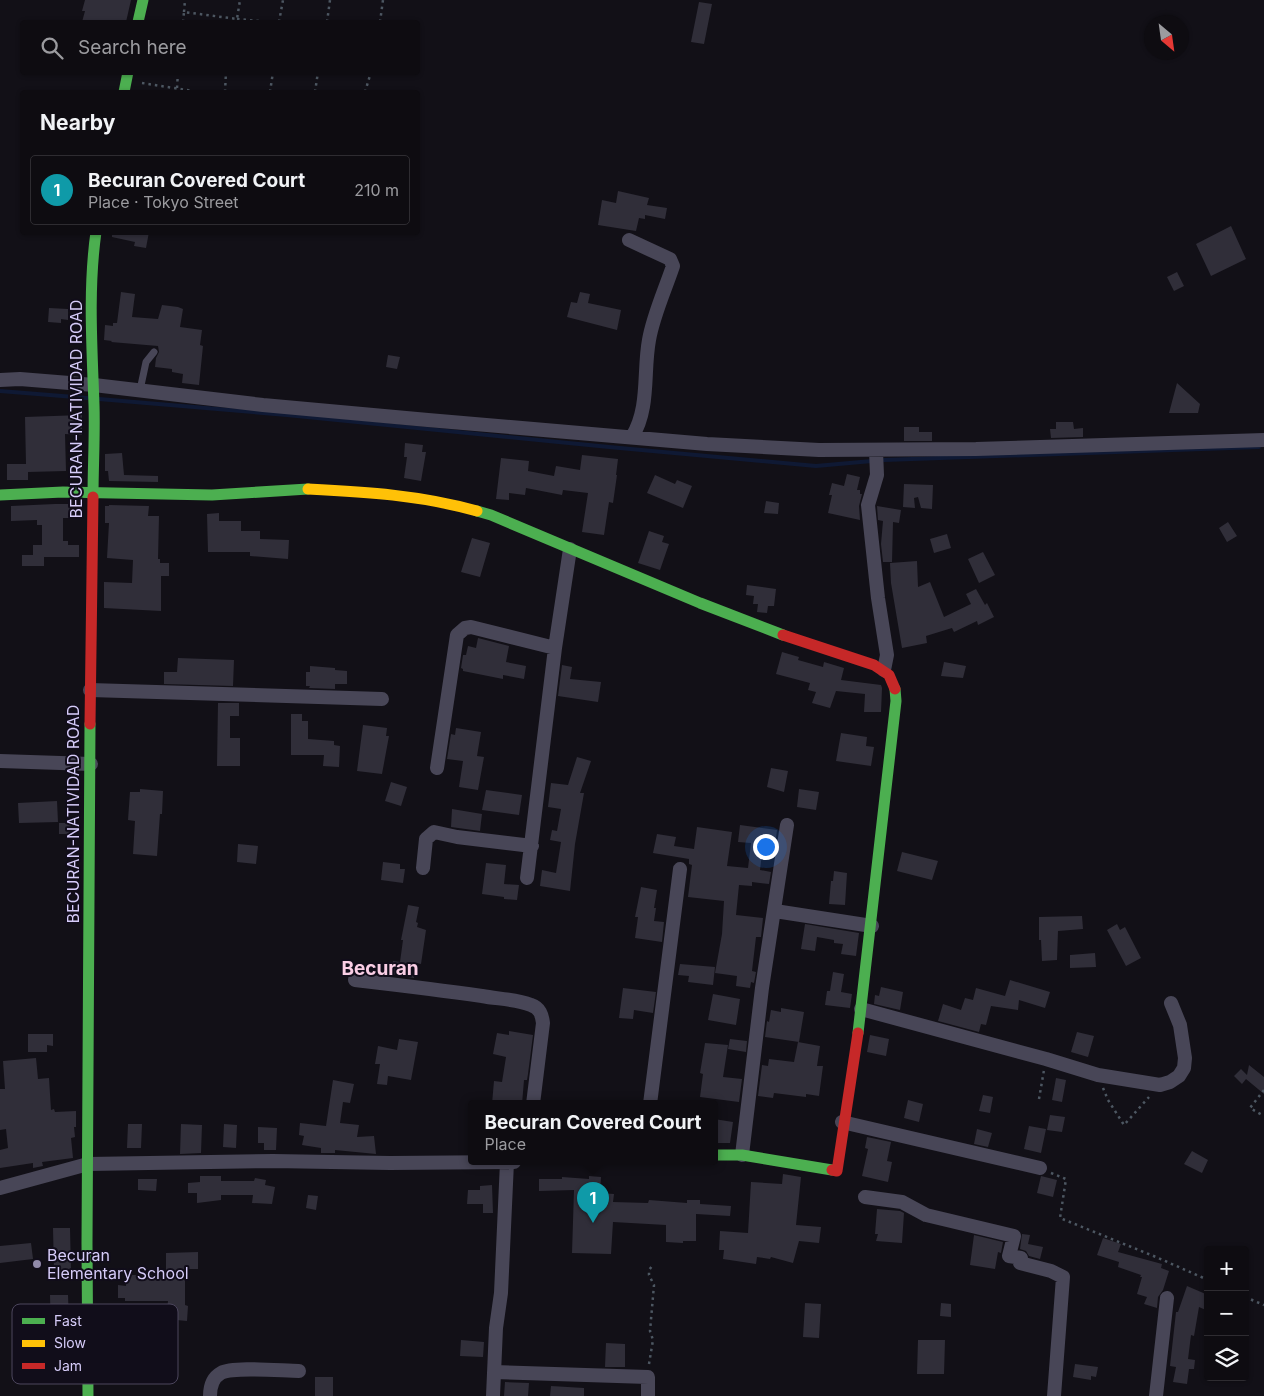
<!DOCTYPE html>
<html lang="en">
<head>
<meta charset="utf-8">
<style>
  :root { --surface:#0e0c11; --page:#17151a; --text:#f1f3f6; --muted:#9b9b9f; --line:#2e2c31; --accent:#d93025 }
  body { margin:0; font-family:Inter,sans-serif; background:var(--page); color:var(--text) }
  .controls { position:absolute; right:15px; bottom:15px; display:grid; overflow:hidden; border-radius:5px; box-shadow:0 1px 4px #0004 }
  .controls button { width:45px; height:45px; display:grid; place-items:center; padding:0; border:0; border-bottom:1px solid var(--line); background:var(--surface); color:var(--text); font:25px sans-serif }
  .compass { position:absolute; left:1144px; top:15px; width:45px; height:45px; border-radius:50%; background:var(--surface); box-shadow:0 1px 4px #0004; rotate:151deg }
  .you { position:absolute; left:765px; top:846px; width:18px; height:18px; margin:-12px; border:4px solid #fff; border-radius:50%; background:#1a73e8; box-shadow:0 0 0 8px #1a73e833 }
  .badge { display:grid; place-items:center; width:32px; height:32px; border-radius:50%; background:var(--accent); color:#fff; font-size:16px; font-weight:700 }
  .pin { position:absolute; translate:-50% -41px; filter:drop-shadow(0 1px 2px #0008) }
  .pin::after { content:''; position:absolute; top:26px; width:18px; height:15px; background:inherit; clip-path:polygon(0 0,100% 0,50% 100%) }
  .popup { position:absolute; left:468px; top:1100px; width:250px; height:65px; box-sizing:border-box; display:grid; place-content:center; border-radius:5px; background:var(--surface); filter:drop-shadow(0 1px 4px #0005); font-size:16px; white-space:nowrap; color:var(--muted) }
  .popup b { font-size:19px; color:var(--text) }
  .popup::after { content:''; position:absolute; left:50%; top:100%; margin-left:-10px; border:10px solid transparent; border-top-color:var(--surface) }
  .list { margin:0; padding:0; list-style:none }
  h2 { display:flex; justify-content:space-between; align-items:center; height:65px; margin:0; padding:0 20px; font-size:21px }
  h2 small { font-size:16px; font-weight:400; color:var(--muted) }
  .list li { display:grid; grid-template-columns:32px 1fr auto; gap:15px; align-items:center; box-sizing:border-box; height:70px; margin:0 10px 10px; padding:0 10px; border:1px solid var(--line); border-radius:5px }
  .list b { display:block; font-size:19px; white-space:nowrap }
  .list p { margin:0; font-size:16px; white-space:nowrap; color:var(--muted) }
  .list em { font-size:16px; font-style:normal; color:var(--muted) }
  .icon { flex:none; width:28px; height:28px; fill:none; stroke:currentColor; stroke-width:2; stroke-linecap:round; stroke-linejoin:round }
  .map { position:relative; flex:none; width:1264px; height:1396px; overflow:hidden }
  .search { position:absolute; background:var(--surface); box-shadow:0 1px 4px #0004; left:20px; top:20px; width:400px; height:55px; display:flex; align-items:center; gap:12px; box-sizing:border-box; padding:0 18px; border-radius:5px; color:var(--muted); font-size:19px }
  .panel { position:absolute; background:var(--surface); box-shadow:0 1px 4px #0004; left:20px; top:90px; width:400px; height:145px; border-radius:5px }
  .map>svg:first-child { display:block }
</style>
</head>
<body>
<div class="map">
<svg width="1264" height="1396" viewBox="0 0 1264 1396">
  <rect width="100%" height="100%" fill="#121017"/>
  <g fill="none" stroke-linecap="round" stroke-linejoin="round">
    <path stroke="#0f1934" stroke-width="4" d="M0 391 87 398
      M99 399 287 415 609 447 816 466 872 461
      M884 460 1259 447"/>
  </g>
  <path fill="#302e39" d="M85 0H131L126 22H82L85 11H82Z
    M699 2 712 4 704 44 691 42Z
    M618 191 649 198 647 205 667 208 665 219 645 215V219L639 218 636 231 598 225 602 200 616 203Z
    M1231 226 1246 259 1211 276 1196 244Z
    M112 232H149L146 248 134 246 135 242 112 237Z
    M1177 272 1184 286 1174 291 1167 277Z
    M121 292 135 294 132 317 158 319 162 305 178 307 183 309 180 327 202 330 200 345 203 346 199 385 182 383 183 374 172 372V369L155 367 156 358 159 352 158 346 111 342 112 341 104 340 105 325 113 326V323H117Z
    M580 292 590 294 588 303 621 310 617 330 567 317 571 302 577 303Z
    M49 308 68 309V320L61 319V323L48 322Z
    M388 355 400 357 397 369 386 367Z
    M1177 383 1200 404 1198 413H1169Z
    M82 415V435L65 434 66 471 28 472V480H7V464H26L25 417Z
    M1056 422H1073L1074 429 1083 428V437L1051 438 1050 429H1056Z
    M904 427H919V432H932V441H904Z
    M405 443 423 445 422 452H426L421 481 404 478 407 457H404Z
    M122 453 124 475 158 476V482L109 481 108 471H105V454Z
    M582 455 618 459 616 475H617L613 503 609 502 604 535 582 532 588 493 563 490 562 495 526 488 525 495 509 493V500L496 499 501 458 529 461 528 471 554 476 556 466 580 470Z
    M847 474 860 477 857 490H860V494H862L859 506 860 520 828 513 832 495H829L832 483 844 486Z
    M655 475 675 484 677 480 692 486 683 508 647 493Z
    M904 484 933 485 932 509 921 508 918 497 914 498 915 508 903 507Z
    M766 501 779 503 778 514 764 513Z
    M55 504H70V518H63V541H68V545H79V557H44V566H22V555H33V545H42V525H37V520L11 521V506Z
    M109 505 149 506 148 516H159L158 559H160V563H169V576H161V611L104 608V582L132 583 133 560 107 558 109 523H105V506H109Z
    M877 506 901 510 899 523 893 522 892 562H883L881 544 883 521 878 520Z
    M219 513V521H241V531H260V539L289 540 288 559 250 556V552H208L207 514Z
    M1228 522 1237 536 1227 542 1219 528Z
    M649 531 664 536 662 542 669 544 660 570 638 563Z
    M947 534 951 548 934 553 930 539Z
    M472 538 490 543 480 577 461 572Z
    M983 552 995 575 979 583 968 559Z
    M917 561 918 587 930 582 944 617 971 604 966 594 976 589 985 605 987 603 994 617 978 625 977 621 954 632 952 628 926 636 927 643 902 648 891 583 890 563Z
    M747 585 776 589 774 606H768L767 613 757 612 758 604H753L754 596 746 595Z
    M478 638 509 646 506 662 526 666 524 679 503 675V679L463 671V669L461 668 463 655H466L468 646 476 648Z
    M782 652 799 657 798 660 823 667 824 662 844 668 841 680 881 685 882 688 881 712H864L865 694 836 691 830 708 812 703 816 692 808 690 810 683 776 674Z
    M178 658 234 660 233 686 164 684V672H177Z
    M944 662 966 666 963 678 941 676Z
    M562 665 572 667 570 679 601 682 598 702 558 696Z
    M310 666 335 668V670L347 671V684H335V689L309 688 310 686H306V672H310Z
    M218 703H239V716H230V738H240V766H217Z
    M291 714H302V721H308V739L334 741V745L340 746 339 767 323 766 324 755H291Z
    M363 725 387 728 386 736H389L382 774 357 771Z
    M456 728 481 732 477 756 484 757 478 790 459 787 463 761 447 759 451 734 455 735Z
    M841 733 867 737 866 746 874 747 871 766 836 761Z
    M577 757 591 761 580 793H584L575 844 570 891 540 886 542 870 556 873 561 842 550 840 552 830 557 831 561 809 548 807 551 783 568 785Z
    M771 768 788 771 784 792 767 787Z
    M391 782 407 787 401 806 385 801Z
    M140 789 163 791 162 814H160L157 856 133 854 135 821 128 820 130 792H140Z
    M799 789 819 792 816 810 797 807Z
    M486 790 522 795 519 815 482 810Z
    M57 801 58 822 19 823 18 803Z
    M452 809 482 814 480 831 451 827Z
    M59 823H77V834H59Z
    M740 825 777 830 775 846 763 845 760 870 771 872 769 884 752 882V886L739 885 736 915 763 918 761 937H756L752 971 756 972 754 983 751 982 750 988 736 986 737 976 715 973 722 934 724 901 688 897 692 865 689 864V859L653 853 657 834 676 837 674 846 694 849 697 827 732 832 727 866 748 868 751 843 738 842Z
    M238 844 258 846 256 864 237 862Z
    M902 852 938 861 932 880 897 871Z
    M383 862 400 864V869H405L403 883 381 880Z
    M486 863 506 865 504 884 519 885 517 900 504 899V897L482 894Z
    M834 871 847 873 845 905 829 904 831 881H833Z
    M641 887 657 890 654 908H656L654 921 664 922 662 942 635 938 638 917H635Z
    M408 905 419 907 416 922 418 923 417 927 426 930 421 964 416 963 414 978 391 974 393 961 400 962 403 940H401Z
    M1082 916 1083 929 1058 931 1057 960 1042 961 1041 940H1039V917Z
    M805 924 859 933 856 956 841 954 843 944 834 943V940L817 937 815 951 801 949Z
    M1117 924 1120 930 1125 927 1141 958 1126 966 1107 930Z
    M1095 953 1096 967 1070 968V955Z
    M680 964 715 967 713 985 688 982 689 976 678 975Z
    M833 972 844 974 841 992 852 994 850 1008 825 1005 827 991H830Z
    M1010 980 1050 992 1045 1008 1019 1000 1018 1010 991 1006 986 1025 981 1024 979 1032 938 1021 943 1004 961 1010 965 998 973 1000 976 988 1005 996Z
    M881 987 903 992 900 1010 874 1004 875 995 879 996Z
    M623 988 656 992 653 1013 634 1010 633 1019 619 1018Z
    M713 994 740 999 736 1025 708 1020Z
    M781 1008 804 1012 799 1042 765 1037 767 1021 769 1022 771 1010 781 1012Z
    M509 1031 533 1035 528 1074 527 1080H524L522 1104H492L494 1081 502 1082 506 1057 493 1054 497 1033 509 1035Z
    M1077 1032 1094 1036 1088 1057 1071 1052Z
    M28 1034H53V1046L47 1045V1052H28Z
    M870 1035 889 1039 886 1056 867 1052Z
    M399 1039 418 1042 411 1080 388 1076 387 1085 377 1084 380 1064H375L378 1046 397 1050Z
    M730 1039 747 1041 746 1052 728 1049Z
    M798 1042 820 1046 817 1066H823L819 1096 806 1094V1097L774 1093 773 1098 758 1096 762 1065 768 1066 769 1059 794 1062Z
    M705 1043 728 1045 723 1077 742 1079 739 1102 700 1097 703 1074 700 1073Z
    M36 1058 38 1079 49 1078 51 1110 54 1109 55 1112 76 1111V1127H74L75 1137 71 1138 73 1158 42 1162 43 1166 33 1168V1163L0 1168V1150L8 1148 6 1129 0 1130V1089H5L3 1061Z
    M1249 1065 1264 1077V1094L1246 1079 1242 1084 1234 1076 1241 1069 1247 1075Z
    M1056 1078 1066 1080 1062 1102 1052 1100Z
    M333 1080 354 1084 350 1103 343 1102 340 1123 359 1125 357 1137 374 1136 376 1154 335 1150V1153H321V1148L302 1145 304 1136 299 1135 300 1123 326 1126Z
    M983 1095 993 1097 990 1113 979 1111Z
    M908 1100 923 1104 919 1122 904 1118Z
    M1050 1115 1065 1117 1062 1132 1047 1130Z
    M714 1119 733 1122 730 1143H714Z
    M128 1124H142L141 1148H127Z
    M181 1124 202 1125 201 1153 180 1154Z
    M224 1124 237 1125 236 1148 223 1147Z
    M1029 1126 1046 1129 1041 1153 1024 1149Z
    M258 1127 277 1128 276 1150H264V1143H258Z
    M977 1129 992 1133 988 1147 974 1144Z
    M867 1137 891 1142 887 1161 892 1162 888 1182 862 1176 868 1149 865 1148Z
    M1192 1151 1208 1160 1202 1173 1184 1164Z
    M783 1174 801 1177 796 1225 821 1227 819 1243 799 1241 793 1263 771 1257 770 1259 757 1257 756 1264 723 1259 724 1250H719L720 1231 748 1233 751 1182 782 1184Z
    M200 1176H221V1181H254L255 1178 266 1180 265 1185 275 1187 272 1204 252 1203 253 1195H221V1200L197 1203V1193H188V1183L200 1182Z
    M589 1176 601 1177 600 1193 614 1194 613 1202 648 1203 649 1200 687 1203V1200H700V1204L731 1206 730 1216 696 1214V1241H683V1243L666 1242V1225L613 1222 611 1254 572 1253 574 1190 539 1191V1179H562V1177L589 1179Z
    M1041 1176 1057 1180 1053 1197 1037 1193Z
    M138 1179H157L156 1191 138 1190Z
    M492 1185 493 1213H483V1204H467L468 1190H480V1186Z
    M308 1195 318 1196 316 1210 306 1208Z
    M877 1209 900 1211 904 1213 902 1243 876 1241 878 1234H875Z
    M53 1228H70L71 1271 54 1272Z
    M1022 1234 1030 1235 1028 1244 1043 1247 1040 1259 1029 1256 1026 1251 1020 1249Z
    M974 1235 1003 1242 1001 1253 998 1252 995 1269 970 1265Z
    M1103 1238 1121 1244 1118 1252 1162 1264 1161 1268 1169 1271 1163 1290 1158 1297 1157 1308 1144 1304 1147 1297 1137 1294 1142 1277H1140L1141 1275 1118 1267 1119 1262 1097 1255Z
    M31 1243 33 1259 0 1263V1246Z
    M198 1252V1269H185V1305L188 1306 187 1321 166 1319 168 1301H125V1298H118V1285L126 1286V1275H166V1253Z
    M1187 1286 1208 1295V1311L1199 1307 1194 1336 1191 1335 1188 1359 1195 1360 1194 1369H1189L1187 1384 1173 1382 1176 1367 1170 1366 1176 1312H1178Z
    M50 1295H68L71 1378H55L54 1337H51Z
    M805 1303 821 1304 819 1338 803 1337Z
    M941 1303 951 1304V1317L940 1316Z
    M461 1340 484 1342 483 1357 460 1356Z
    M918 1340H945L944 1374H917Z
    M606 1343 625 1344V1367H605Z
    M1075 1364 1098 1367 1096 1377 1091 1376V1380L1073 1377Z
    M315 1377H333V1396H315Z
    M505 1382 529 1383 528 1396H504Z
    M551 1386 584 1388V1396H550Z"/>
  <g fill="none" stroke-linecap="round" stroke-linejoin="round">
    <path stroke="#4d5762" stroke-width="2.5" stroke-dasharray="2.5 4" stroke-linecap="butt" d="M184 12 185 0
      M237 19 269 22
      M183 22 184 12 237 19 240 0
      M279 22 283 0
      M327 22 330 0
      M380 22 383 0
      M142 83 199 92
      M177 88 178 72
      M225 92 226 72
      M270 92 273 72
      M315 92 318 72
      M365 92 371 72
      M1103 1088 1108 1100 1124 1125 1149 1097
      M1264 1090 1250 1108 1264 1116
      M1039 1099 1044 1070
      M1051 1173 1066 1179 1060 1218 1156 1257 1208 1280
      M1245 1297 1264 1305
      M649 1364 653 1340 650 1331 654 1285 649 1275V1270L652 1266"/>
    <path stroke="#484657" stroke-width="7" d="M140 390 146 362 154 352"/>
    <path stroke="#484657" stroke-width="14" d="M629 240 670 259 673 266C665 290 653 316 649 340 643 372 650 408 632 437
      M0 380 20 379 94 385 263 405 428 420 707 444 819 450 976 449 1264 440
      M876 451 877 475 868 505 878 598 887 655 884 670
      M90 690 382 699
      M0 761 91 764
      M437 768 457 635 465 628 471 627 555 648
      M423 868 426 839 434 832 457 837 532 846
      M527 878 555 648 570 549
      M775 911 872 926
      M355 980C398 985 440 990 482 996 498 999 516 999 531 1005 540 1008 542 1015 543 1023L533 1104
      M861 1009 1046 1059 1098 1075 1160 1085 1170 1082 1179 1076 1184 1068 1185 1058 1180 1025 1171 1003
      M650 1104 680 869
      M842 1122 1040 1168
      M742 1155 762 988 787 825
      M0 1188 88 1164 273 1161 390 1163 514 1162
      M865 1197 902 1202 926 1215 1014 1236 1009 1256 1021 1258 1020 1263 1051 1271 1063 1277 1054 1396
      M494 1372 648 1377V1396
      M210 1396C210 1387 212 1378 221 1373 233 1366 283 1371 299 1371
      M493 1396 496 1328 501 1293 507 1162
      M1156 1396 1167 1298"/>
    <path stroke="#4caf50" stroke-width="11" d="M138 22 143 0
      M124 92 128 72
      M0 495 63 492 212 495 308 489
      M93 497C93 466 95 435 94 405 92 347 88 289 96 232
      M477 511 491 515 700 603 783 635
      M858 1033 896 701 895 689
      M714 1155H742L832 1170
      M88 1396 87 1243 90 724"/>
    <path stroke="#ffc107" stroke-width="11" d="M308 489C366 492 420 495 477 511"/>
    <path stroke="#c62828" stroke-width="11" d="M783 635 874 665 889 675 895 689
      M90 724 93 497
      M832 1170 837 1171 858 1033"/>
  </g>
  <circle fill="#918aaa" stroke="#110d1a" stroke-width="2" cx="37" cy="1264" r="5"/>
  <g text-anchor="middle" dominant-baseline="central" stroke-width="4" stroke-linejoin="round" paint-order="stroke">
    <g font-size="16" fill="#d6ccf9" stroke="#110d1a">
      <text transform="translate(76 409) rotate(-90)">BECURAN-NATIVIDAD ROAD</text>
      <text transform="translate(73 814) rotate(-90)">BECURAN-NATIVIDAD ROAD</text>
    </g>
    <g font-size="16" fill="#d6ccf9" stroke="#110d1a" text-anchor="start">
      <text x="47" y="1255">Becuran<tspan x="47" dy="18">Elementary School</tspan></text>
    </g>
    <g font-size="19" font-weight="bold" fill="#facee5" stroke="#110d1a">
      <text x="380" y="968">Becuran</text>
    </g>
  </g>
  <rect x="12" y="1304" width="166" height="80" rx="8" fill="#110d1a" stroke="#4c465d" stroke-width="1"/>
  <rect x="22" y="1318" width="23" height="6" fill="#4caf50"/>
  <rect x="22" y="1340" width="23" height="7" fill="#ffc107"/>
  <rect x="22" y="1363" width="23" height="6" fill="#c62828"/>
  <g font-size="14" fill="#d6ccf9">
    <text x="54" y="1326">Fast</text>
    <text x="54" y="1348">Slow</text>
    <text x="54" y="1371">Jam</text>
  </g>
</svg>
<div class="controls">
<button>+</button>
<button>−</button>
<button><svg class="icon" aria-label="layers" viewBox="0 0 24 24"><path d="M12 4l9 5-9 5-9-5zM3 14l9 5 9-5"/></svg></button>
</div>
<svg class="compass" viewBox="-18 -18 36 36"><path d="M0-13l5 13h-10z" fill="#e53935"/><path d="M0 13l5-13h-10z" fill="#9b9b9f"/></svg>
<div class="you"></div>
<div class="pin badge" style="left:593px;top:1223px;background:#0f9aa8">1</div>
<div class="popup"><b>Becuran Covered Court</b>Place</div>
<div class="search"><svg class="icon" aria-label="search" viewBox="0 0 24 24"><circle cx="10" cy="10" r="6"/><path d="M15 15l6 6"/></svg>Search here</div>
<section class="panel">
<h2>Nearby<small></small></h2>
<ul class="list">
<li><span class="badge" style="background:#0f9aa8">1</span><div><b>Becuran Covered Court</b><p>Place · Tokyo Street</p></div><em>210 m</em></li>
</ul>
</section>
</div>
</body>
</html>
